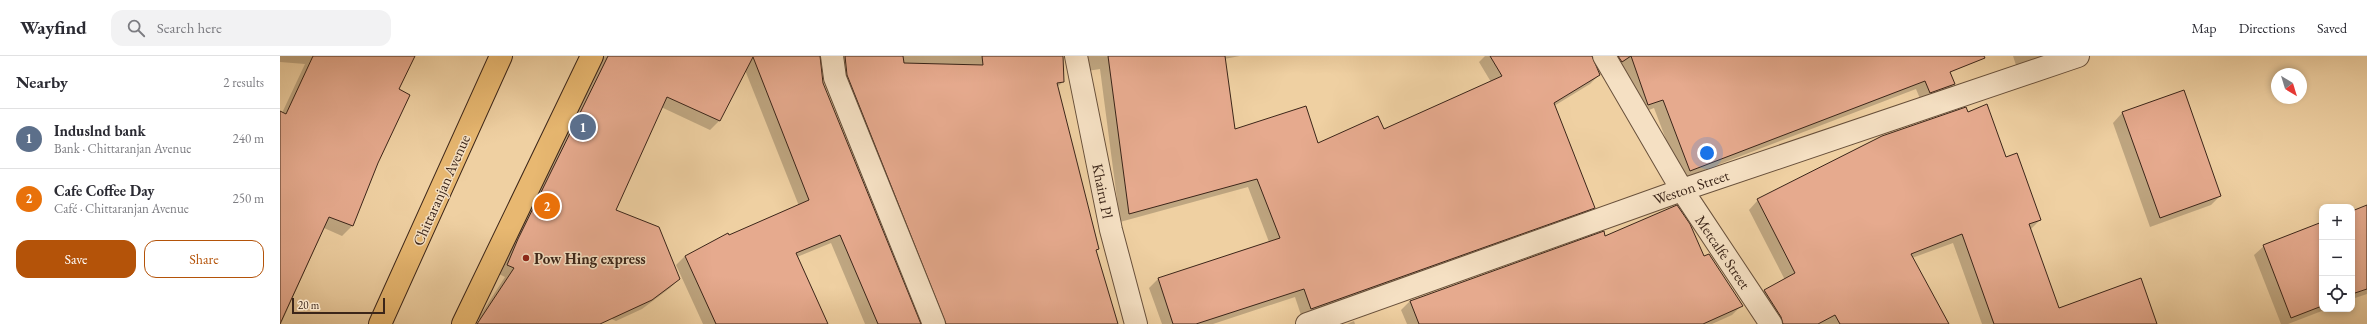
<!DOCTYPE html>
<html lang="en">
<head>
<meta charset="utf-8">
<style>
  :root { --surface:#fff; --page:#f2f2f3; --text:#2b2b33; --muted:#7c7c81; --line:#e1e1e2; --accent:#b45309 }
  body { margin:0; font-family:"EB Garamond",serif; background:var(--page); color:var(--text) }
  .controls { position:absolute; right:12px; bottom:12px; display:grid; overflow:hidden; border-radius:8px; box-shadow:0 2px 6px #0003 }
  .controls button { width:36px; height:36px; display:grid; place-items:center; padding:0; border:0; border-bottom:1px solid var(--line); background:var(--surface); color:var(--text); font:20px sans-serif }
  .compass { position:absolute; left:1991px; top:12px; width:36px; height:36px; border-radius:50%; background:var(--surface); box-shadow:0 2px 6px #0003; rotate:142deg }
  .scale { position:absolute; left:12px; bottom:10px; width:93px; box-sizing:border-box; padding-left:4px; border:2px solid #3b2519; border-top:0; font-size:11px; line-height:14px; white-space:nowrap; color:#3b2519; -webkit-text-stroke:3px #f5e0c3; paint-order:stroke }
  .you { position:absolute; left:1427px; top:97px; width:14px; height:14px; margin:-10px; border:3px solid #fff; border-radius:50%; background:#1a73e8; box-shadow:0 0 0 6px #1a73e833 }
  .badge { display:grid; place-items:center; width:26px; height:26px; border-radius:50%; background:var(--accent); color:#fff; font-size:13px; font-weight:700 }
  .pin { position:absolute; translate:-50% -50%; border:2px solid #fff; box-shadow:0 1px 4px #0006 }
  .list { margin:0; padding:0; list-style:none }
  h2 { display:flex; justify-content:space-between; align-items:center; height:52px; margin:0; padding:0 16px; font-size:17px }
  h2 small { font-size:13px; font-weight:400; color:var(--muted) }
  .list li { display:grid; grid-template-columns:26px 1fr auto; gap:12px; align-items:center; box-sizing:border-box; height:60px; padding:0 16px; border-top:1px solid var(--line) }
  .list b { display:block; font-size:15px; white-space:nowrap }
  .list p { margin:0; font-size:13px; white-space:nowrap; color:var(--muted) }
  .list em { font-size:13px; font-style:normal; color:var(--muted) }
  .actions { display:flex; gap:8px; padding:12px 16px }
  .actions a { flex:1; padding:9px 0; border:1px solid var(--accent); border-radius:12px; text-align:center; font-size:14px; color:var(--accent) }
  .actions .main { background:var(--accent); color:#fff }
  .icon { flex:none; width:22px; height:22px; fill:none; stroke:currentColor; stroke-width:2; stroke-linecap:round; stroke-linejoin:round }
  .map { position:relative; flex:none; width:2087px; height:268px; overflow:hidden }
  header { display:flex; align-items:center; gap:24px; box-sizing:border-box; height:56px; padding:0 20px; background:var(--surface); border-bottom:1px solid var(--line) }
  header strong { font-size:19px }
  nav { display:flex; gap:22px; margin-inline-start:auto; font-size:14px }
  .search { width:280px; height:36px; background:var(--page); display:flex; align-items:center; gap:10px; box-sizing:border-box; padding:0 14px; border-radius:12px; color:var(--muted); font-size:15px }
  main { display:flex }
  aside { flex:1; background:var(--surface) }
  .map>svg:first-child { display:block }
</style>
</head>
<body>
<header>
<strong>Wayfind</strong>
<div class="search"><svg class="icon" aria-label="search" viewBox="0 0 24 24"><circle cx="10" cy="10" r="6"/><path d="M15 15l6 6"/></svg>Search here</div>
<nav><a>Map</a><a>Directions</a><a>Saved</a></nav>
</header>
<main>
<aside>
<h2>Nearby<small>2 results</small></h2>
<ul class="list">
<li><span class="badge" style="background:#5c6f8a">1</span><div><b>Induslnd bank</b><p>Bank · Chittaranjan Avenue</p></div><em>240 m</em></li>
<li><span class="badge" style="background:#e8710a">2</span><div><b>Cafe Coffee Day</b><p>Café · Chittaranjan Avenue</p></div><em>250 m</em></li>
</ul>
<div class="actions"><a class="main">Save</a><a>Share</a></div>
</aside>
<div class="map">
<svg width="2087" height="268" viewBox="0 0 2087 268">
  <rect width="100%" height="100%" fill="#efd0a2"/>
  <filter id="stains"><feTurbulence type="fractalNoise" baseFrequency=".005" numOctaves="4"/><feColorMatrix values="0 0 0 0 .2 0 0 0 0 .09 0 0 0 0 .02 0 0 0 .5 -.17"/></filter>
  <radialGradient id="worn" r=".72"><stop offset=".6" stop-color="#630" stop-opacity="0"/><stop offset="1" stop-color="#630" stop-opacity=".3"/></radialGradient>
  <path fill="#0003" d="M0 0H134L117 34 97 106 72 170 62 180 44 172 1 268 0 57H2L25 8 0 6Z
    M323 0H537L542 27 639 268H585L551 187 517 201 547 268H423L396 209 405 200 519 150 465 14 439 65 430 74 381 51 335 154 399 223 390 232 362 253 336 265 325 260 321 268H208L198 263 225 221 219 218Z
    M557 0H783V26L777 31 818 193 816 195 838 268H655Z
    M795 0H960L944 3 955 74 1038 88 1104 74 1211 26 1199 6 1205 0H1312L1319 19 1310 28 1274 50 1313 152 1304 161 1022 262 1015 241 933 268H882L869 232 878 223 989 186 968 131 840 166 820 13 801 16Z
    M1323 0H1706L1667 12 1674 28 1665 37 1641 45 1636 33 1401 123 1374 52 1359 58Z
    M1733 0H1777L1737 12Z
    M1842 57 1940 140 1931 149 1870 171 1833 67Z
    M1725 102 1760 164 1750 174 1778 253 1876 268H1702L1673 187 1632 202 1665 268H1491L1475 244 1484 235 1505 224 1469 154 1478 144Z
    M2087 150V238L2072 243V156Z
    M2042 167V253H2047L2008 268H2001L1974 199 1984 190Z
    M1424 202 1461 250 1452 259 1432 268H1127L1121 254 1130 245Z
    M1074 265 1075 268H1067Z"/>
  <path fill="#e6aa8e" stroke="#3b2519" d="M33 0H135L119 33 130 39 98 107 73 170 49 161 0 268V55L6 58Z
    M328 0H540L543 27 641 268H598L560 179 516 197 548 268H436L405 200 448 177 449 179 529 144 473 1 440 65 387 41 336 154 379 171 400 223 372 244 320 268H197L234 212 227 209 238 183Z
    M565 0H623L624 7 703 9 702 0H783L784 26 777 27 819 193 816 194 838 268H666L567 19Z
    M828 0H945L955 73 1026 50 1038 87 1098 60 1104 73 1222 20 1210 0H1312L1320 19 1274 47 1315 152 1031 253 1024 233 916 268H893L878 222 1000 182 977 123 849 158Z
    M1338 0H1704L1705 2 1670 16 1675 28 1650 37 1645 25 1410 115 1383 44 1368 49 1351 0 1342 6Z
    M1904 34 1941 140 1880 162 1842 56Z
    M1707 48 1726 101 1737 97 1761 164 1749 168 1779 252 1861 222 1877 268H1714L1682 178 1631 198 1669 268H1560L1555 259 1538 268H1503L1501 261 1484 234 1515 217 1477 143 1602 80 1686 51 1688 56Z
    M1397 149 1410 168 1424 200 1429 198 1463 250 1423 268H1139L1130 245 1324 175 1325 180Z
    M2087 149V233L2072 238V155Z
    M2042 166V250L2011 262 1983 189Z"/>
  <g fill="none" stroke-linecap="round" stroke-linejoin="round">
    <defs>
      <path id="street" d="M552 0 555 22 654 268
        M796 0 831 174 856 268
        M1324 0 1402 134 1491 268
        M1027 268 1402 134 1798 0"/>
      <path id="primary" d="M100 268 221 0
        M183 268 312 0"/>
    </defs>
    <use href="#street" stroke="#68503b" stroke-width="24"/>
    <use href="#primary" stroke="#3b2519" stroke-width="24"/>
    <use href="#street" stroke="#f5e0c3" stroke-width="22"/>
    <use href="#primary" stroke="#e8b871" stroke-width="22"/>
  </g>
  <circle fill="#8f2418" stroke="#f5e0c3" stroke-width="1.5" cx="246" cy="202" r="4"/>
  <g text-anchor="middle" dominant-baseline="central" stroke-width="3" stroke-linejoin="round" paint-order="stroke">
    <g font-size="15" fill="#3b2519" stroke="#f5e0c3">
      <text transform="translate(1411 131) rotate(-19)">Weston Street</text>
      <text transform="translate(161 134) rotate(-66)">Chittaranjan Avenue</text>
      <text transform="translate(823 135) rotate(79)">Khairu Pl</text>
      <text transform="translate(1443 196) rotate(56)">Metcalfe Street</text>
    </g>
    <g font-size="15" font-weight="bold" fill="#3b2519" stroke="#f5e0c3" text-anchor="start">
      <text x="254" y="202">Pow Hing express</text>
    </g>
  </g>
  <rect width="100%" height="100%" filter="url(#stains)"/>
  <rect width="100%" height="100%" fill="url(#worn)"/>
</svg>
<div class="controls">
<button>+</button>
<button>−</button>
<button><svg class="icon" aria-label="locate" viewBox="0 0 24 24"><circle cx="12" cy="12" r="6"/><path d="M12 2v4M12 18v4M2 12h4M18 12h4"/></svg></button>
</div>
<svg class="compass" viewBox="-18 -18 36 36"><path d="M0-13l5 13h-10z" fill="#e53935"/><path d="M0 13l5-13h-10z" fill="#7c7c81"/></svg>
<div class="scale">20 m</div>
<div class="you"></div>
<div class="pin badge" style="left:303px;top:71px;background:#5c6f8a">1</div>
<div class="pin badge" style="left:267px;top:150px;background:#e8710a">2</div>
</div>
</main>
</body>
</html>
